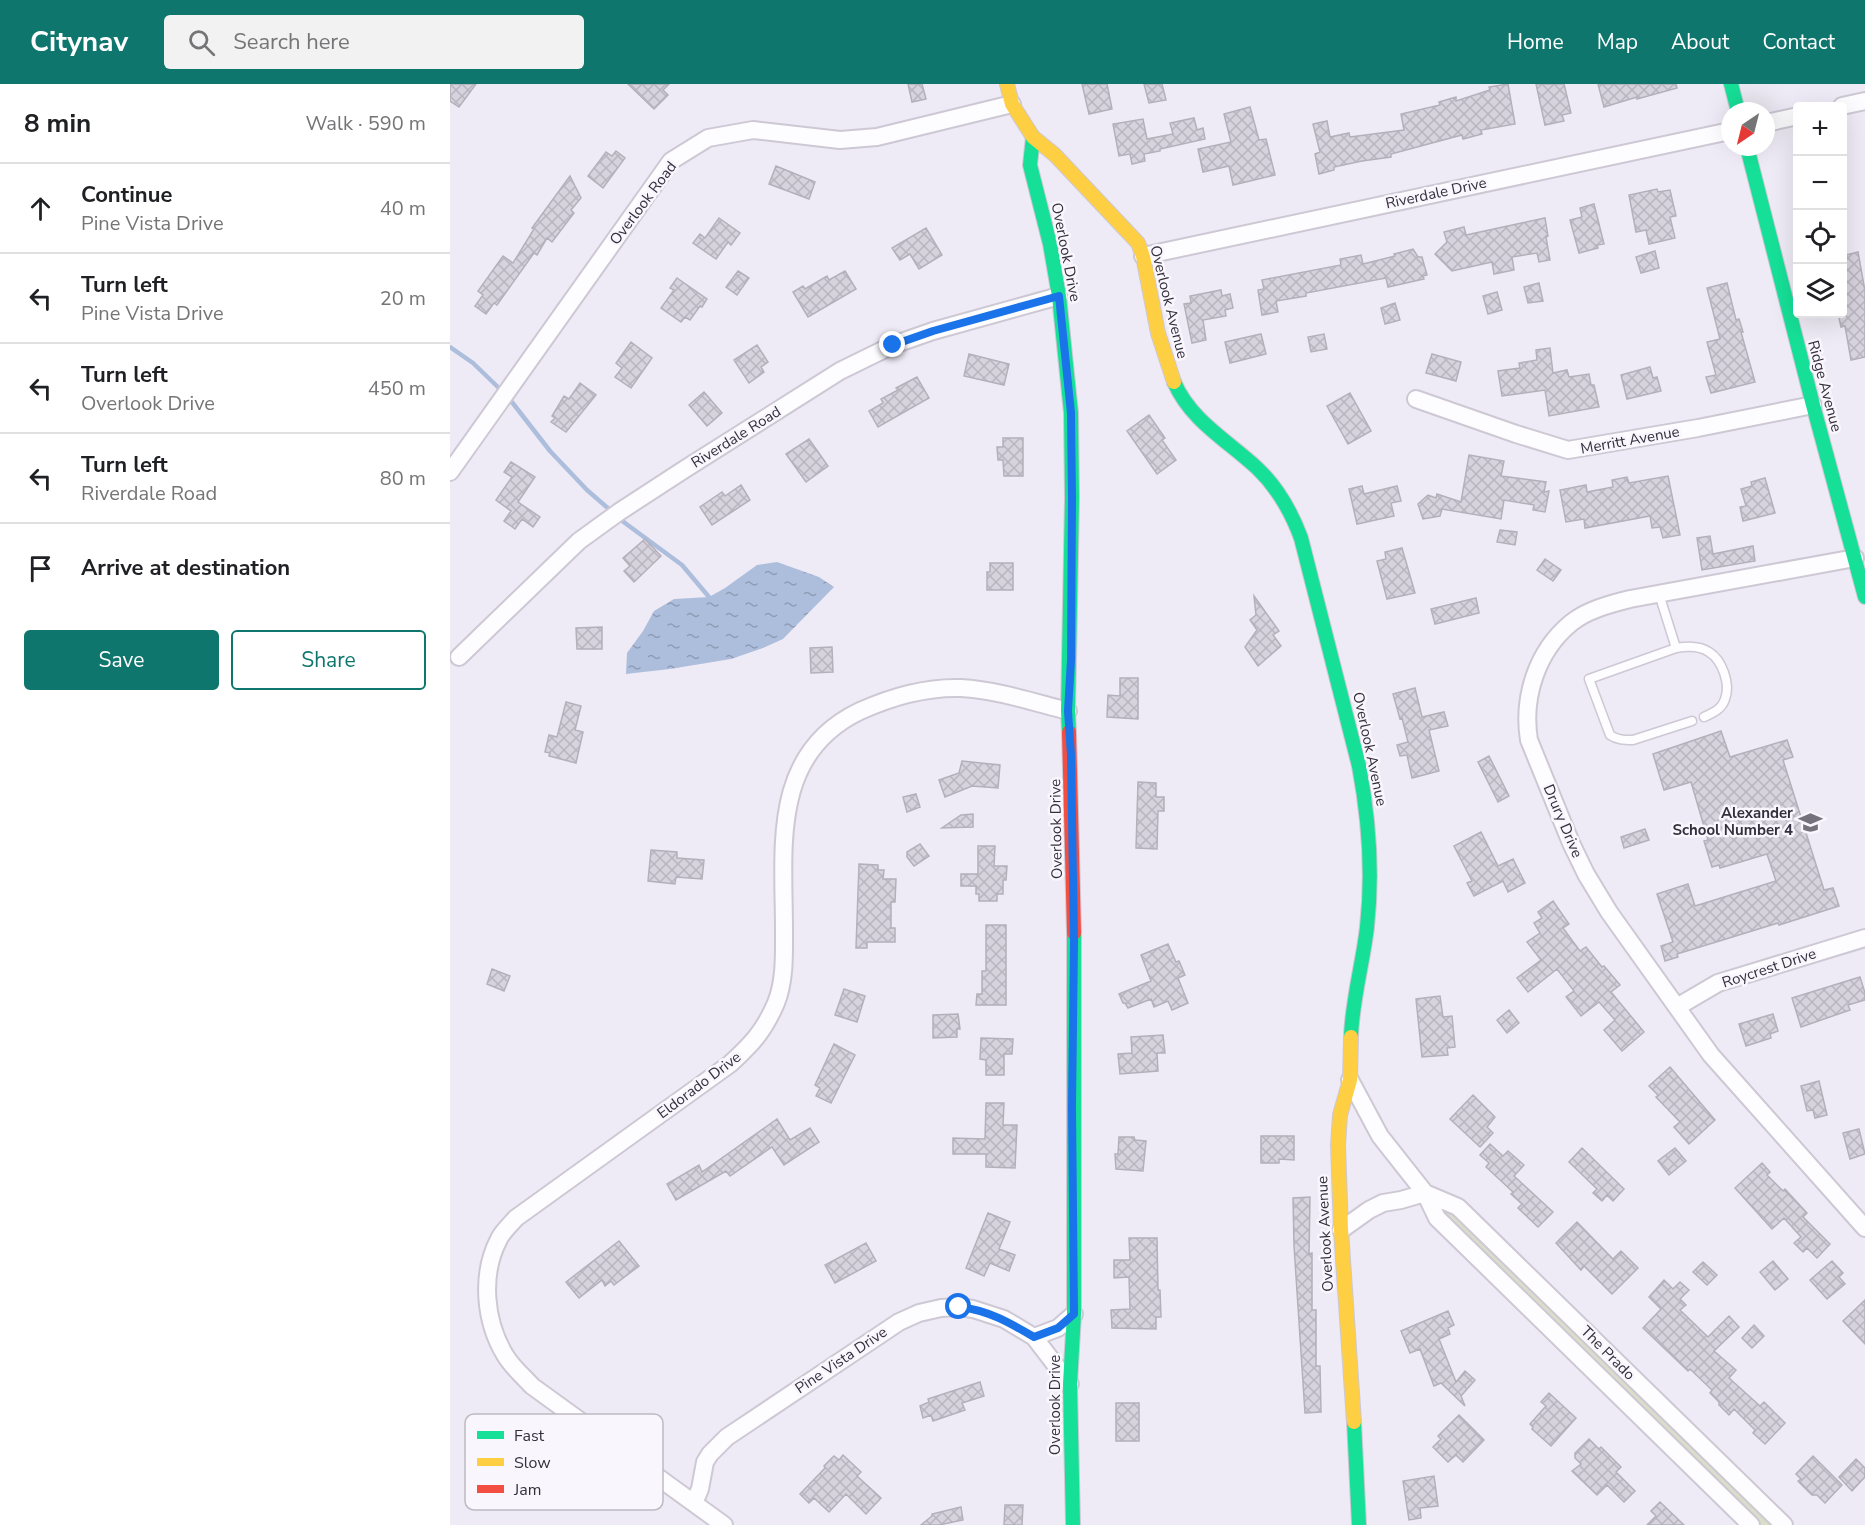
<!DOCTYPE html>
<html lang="en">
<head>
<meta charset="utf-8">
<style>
  :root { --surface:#fff; --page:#f2f2f2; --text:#202124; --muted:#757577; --line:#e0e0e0; --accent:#0f766e }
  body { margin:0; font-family:"Nunito Sans",sans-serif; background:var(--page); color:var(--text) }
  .controls { position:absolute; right:18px; top:18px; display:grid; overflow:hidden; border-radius:6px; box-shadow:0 6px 24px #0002 }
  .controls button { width:54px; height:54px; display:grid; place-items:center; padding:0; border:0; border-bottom:2px solid var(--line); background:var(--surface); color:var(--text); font:30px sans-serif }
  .compass { position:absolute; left:1271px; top:18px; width:54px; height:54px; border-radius:50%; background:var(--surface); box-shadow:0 6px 24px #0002; rotate:215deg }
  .stop { position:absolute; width:18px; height:18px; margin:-14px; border:4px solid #1a73e8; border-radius:50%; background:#fff }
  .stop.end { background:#1a73e8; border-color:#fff; box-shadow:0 2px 6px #0008 }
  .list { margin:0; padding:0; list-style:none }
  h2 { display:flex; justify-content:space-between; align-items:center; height:78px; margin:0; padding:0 24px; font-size:26px }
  h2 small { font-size:20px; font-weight:400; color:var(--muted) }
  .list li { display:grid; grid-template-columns:39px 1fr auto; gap:18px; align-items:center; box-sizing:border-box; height:90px; padding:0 24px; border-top:2px solid var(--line) }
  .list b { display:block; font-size:22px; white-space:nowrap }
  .list p { margin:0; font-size:20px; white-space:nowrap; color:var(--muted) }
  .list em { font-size:20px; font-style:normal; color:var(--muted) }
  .actions { display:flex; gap:12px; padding:18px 24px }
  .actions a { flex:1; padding:14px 0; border:2px solid var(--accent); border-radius:6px; text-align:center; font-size:21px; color:var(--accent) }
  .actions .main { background:var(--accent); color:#fff }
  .icon { flex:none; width:33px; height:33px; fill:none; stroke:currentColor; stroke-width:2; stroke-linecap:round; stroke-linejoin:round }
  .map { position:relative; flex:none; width:1415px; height:1441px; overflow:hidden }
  header { display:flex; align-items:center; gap:36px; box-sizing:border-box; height:84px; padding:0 30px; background:var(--accent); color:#fff }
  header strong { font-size:28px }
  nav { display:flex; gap:33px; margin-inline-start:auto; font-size:21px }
  .search { width:420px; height:54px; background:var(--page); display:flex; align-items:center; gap:15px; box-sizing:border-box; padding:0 21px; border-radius:6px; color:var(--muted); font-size:22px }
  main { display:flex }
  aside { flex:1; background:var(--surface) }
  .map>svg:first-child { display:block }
</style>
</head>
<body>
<header>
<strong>Citynav</strong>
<div class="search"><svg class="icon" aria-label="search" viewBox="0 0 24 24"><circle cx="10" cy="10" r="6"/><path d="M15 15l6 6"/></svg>Search here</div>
<nav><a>Home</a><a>Map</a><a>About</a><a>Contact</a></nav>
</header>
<main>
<aside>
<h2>8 min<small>Walk · 590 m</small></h2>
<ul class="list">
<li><svg class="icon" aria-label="ahead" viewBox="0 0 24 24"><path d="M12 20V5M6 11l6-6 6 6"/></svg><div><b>Continue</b><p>Pine Vista Drive</p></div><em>40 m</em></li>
<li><svg class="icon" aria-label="left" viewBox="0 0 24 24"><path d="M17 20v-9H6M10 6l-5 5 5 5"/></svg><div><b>Turn left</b><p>Pine Vista Drive</p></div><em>20 m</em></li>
<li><svg class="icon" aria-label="left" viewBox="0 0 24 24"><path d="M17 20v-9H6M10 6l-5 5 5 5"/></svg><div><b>Turn left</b><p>Overlook Drive</p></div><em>450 m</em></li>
<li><svg class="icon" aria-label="left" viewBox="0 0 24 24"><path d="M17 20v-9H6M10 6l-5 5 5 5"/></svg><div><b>Turn left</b><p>Riverdale Road</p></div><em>80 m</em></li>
<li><svg class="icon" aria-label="arrive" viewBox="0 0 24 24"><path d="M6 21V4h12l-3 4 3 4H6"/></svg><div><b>Arrive at destination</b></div></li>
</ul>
<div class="actions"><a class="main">Save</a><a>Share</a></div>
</aside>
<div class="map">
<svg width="1415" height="1441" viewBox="0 0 1415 1441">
  <defs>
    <pattern id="water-ripples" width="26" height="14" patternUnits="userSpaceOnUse" patternTransform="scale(1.5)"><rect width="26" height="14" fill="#adbedc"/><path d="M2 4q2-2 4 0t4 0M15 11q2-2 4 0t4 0" fill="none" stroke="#8e9bb4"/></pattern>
    <pattern id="building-cross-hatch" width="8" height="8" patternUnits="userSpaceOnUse" patternTransform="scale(1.5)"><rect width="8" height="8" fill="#d7d3de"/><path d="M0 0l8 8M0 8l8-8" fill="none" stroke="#b9b5bf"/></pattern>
  </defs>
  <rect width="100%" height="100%" fill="#efebf6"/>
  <path fill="#dadec9" d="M1001 1126 1291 1412 1321 1441H1307L991 1134Z"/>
  <path fill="url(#water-ripples)" d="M327 478 369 493 384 503 333 555 313 564 281 575 220 585 176 590 177 569 193 547 204 527 224 515 259 513 275 504 307 481Z"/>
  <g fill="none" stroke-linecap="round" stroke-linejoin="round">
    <path stroke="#adbedc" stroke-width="4.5" d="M0 263 23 279 52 307
      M58 313 100 367 137 406 175 439 232 481 259 513"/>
  </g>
  <path fill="url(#building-cross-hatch)" stroke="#b4b0bb" stroke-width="1.5" d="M0 0H26L9 23 0 17Z
    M178 0H219L213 6 218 11 204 25Z
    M458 0H472L476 15 462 18Z
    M632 0H657L662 25 639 30Z
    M694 0H712L716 16 699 19Z
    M1058 0 1065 40 1031 46 1032 50 1013 55 1012 51 982 59 941 70V73L912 77 884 83V86L869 90 865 70 870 68 863 40 877 37 880 53 899 49 900 53 954 46 951 30 990 21 989 18 1006 13V17L1040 6 1039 3Z
    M1086 0H1114L1121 29 1112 31 1114 37 1095 41Z
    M1148 0H1226L1227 4 1187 15V13L1154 23Z
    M800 23 809 56 816 55 825 91 783 101 779 82 753 88 748 65 781 58 774 30Z
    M744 34 747 46 753 44 755 55 710 65V67L694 70 695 77 682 80 680 70 669 72 663 40 693 35 697 55 723 50 720 39Z
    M166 67 175 74 153 104 138 92 156 68 162 72Z
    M326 82 365 98 359 115 319 100Z
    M120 92 131 114 121 126 124 129 102 158 97 154 87 171 84 169 47 221 44 219 36 230 25 222 33 211 28 207 53 172 63 179 84 145 82 144Z
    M1207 105 1208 108 1220 106 1226 132 1220 133 1225 154 1199 160 1196 146 1186 148 1179 111Z
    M1144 120 1154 160 1147 161 1148 164 1129 169 1120 136 1132 133 1130 124Z
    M269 134 290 149 281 161 278 158 266 175 243 159 250 150 255 154Z
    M1095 134 1098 152 1096 153 1100 176 1089 178 1087 169 1062 173 1064 186 1044 190 1042 178 1002 187 985 170 997 158 994 148 1014 143 1016 151Z
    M476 144 492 171 469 185 460 170 450 176 442 164Z
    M963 165 968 173H972L977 191 973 192 974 195 938 203 936 194 856 209V212L826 217 828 228 812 231 808 206 814 205 812 196 891 181 890 175 911 171 913 180 945 172 944 170Z
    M1205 167 1209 184 1191 189 1186 173Z
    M1408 168 1415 207V273L1401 276 1395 242 1391 243 1388 230H1392V172Z
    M288 187 299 194 287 211 276 203Z
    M395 187 406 205 358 233 343 208 353 202 355 205 377 192 379 196Z
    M227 194 257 215 252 223 250 222 240 236 235 233 231 238 211 224 224 206 220 204Z
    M1089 199 1093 217 1078 219 1074 203Z
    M1277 199 1286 236 1289 235 1293 248H1291L1305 298 1261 309 1256 293 1266 291 1257 258 1270 255 1257 204Z
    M771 206 772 212 780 210 783 224 775 226 776 232 753 236 756 256 742 259 734 220 741 219 740 212Z
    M1047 208 1052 226 1038 230 1033 212Z
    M945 219 950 236 935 240 931 224Z
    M811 250 816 270 780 279 775 258Z
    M874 250 877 265 861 268 858 253Z
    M181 258 202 274 181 304 165 293 172 284 166 279Z
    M307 261 318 278 311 283 314 288 299 299 284 276Z
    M1100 264 1103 289 1117 286 1119 293 1139 290 1141 301H1144L1149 323 1099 332 1095 306 1052 312 1048 287 1070 284 1069 279 1087 276 1086 266Z
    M519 270 559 280 554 301 514 292Z
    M982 270 1011 278 1006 297 976 289Z
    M1200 283 1203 294 1207 293 1211 307 1177 315 1171 291Z
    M467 293 479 314 428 343 419 327 433 319 431 315 448 306 446 304Z
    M130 299 146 311 116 348 101 338 105 334 102 332 114 312 119 315Z
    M254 308 272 329 257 342 239 321Z
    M900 309 921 347 898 360 877 322Z
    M699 331 715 354 712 356 726 376 707 390 677 347Z
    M553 354H573V392H554L553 376H548L547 363H553Z
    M359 355 378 382 356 398 336 370Z
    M1019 371 1054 377 1051 392 1096 398 1094 408 1099 407 1095 428 1083 426 1084 421 1054 416 1051 435 992 425 990 432 973 435 968 420 978 411 986 414 987 410 1011 418Z
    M61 378 85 393 68 418 90 433 83 443 72 435 65 445 54 437 61 427 46 416 62 393 54 388Z
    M1218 392 1230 451 1213 454 1210 443 1202 444 1200 432 1135 444 1134 435 1116 438 1110 406 1136 401 1137 408 1163 403 1162 396 1177 393 1179 399Z
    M1315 394 1325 429 1293 437 1290 423 1296 422 1291 405 1302 402 1301 398Z
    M291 401 300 416 262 441 250 423 272 408 275 412Z
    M912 402 914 410 947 402 951 417 941 419 944 432 907 440 899 405Z
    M1050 446 1067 448 1065 461 1047 458Z
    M1260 452 1263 470 1303 462 1305 477 1252 486 1247 454Z
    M195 455 211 472 184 498 174 487 180 482 173 474Z
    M952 464 965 509 937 515 927 477 936 475 935 468Z
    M1095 475 1111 486 1103 497 1087 486Z
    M540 479H563V506H537V488H540Z
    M804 512 829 547 823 551 831 562 808 582 795 563 807 546 800 536 806 531Z
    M1026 514 1029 529 985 540 981 525Z
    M152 543V565H127L126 544Z
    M382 563 383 588 361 589 360 564Z
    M670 594H688V635L657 633 658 611 670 612Z
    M965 604 972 633 994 628 998 642 979 646 989 687 962 694 957 671 950 672 947 661 958 658 952 634 950 635 943 610Z
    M116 618 131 622 125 646 133 648 126 679 99 672 100 669 95 668 99 651 107 653Z
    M1271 647 1280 673 1337 656 1343 673 1333 676 1374 806 1383 804 1389 822 1329 841 1328 839 1227 870 1228 873 1215 877 1211 862 1223 858 1207 810 1238 800 1245 822 1326 797 1317 770 1270 784 1269 781 1262 783 1254 757 1258 756 1241 698 1214 706 1203 670Z
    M1039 672 1059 712 1048 718 1028 678Z
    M512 677 550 681 548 704 522 702 495 713 489 696 509 689Z
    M688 698 706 699V713H714V727H708L707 765 686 764Z
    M466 710 470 723 457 728 453 713Z
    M523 730V743L492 744 511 731Z
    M1195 745 1199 756 1174 764 1171 753Z
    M1031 748 1048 782 1063 775 1075 799 1058 808 1053 797 1024 812 1017 799 1022 797 1004 762Z
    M470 760 479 772 464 782 457 773V768Z
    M528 762H545L544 782H557L556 796H553V810H547V817H529V810H526V802H511V790H528Z
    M201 766 227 768V774L254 776 252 795 226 793 225 800 198 797Z
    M409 780 428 781V786H434L433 795H446L445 818H441V844H445V858H417V864H406Z
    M1103 817 1119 840 1113 844 1130 867 1136 863 1152 883 1154 882 1170 901 1161 908 1194 948 1172 967 1154 946 1165 936 1149 918 1131 932 1116 913 1124 907 1107 885 1078 908 1067 894 1091 876 1077 858 1090 849 1084 839 1092 834 1088 828Z
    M536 841H556V921H526L527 910H532V887H536Z
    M718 860 726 878 729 877 735 891 728 894 738 919 722 926 718 917 704 923 701 915 678 924 675 919H673L669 910 701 897 691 871Z
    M42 885 60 892 54 907 37 900Z
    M1410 893 1415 909V916L1398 921 1400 926 1351 943 1342 914Z
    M394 905 415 912 407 938 385 931Z
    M990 912 993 933 1002 932 1005 963 997 964 998 971 972 973 966 915Z
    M1059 926 1069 939 1057 949 1047 936Z
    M508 930 510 945H507V953L483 954V931Z
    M1323 930 1328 947 1320 950 1321 954 1296 962 1289 940Z
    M713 951 715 969H707L708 987 670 990 668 970 682 969 681 953Z
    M531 954 563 955 562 970H554V991H536V976L530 975Z
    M384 960 405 971 381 1019 366 1012 370 1004 365 1001Z
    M1220 983 1265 1036 1239 1060 1224 1043 1230 1038 1206 1013 1208 1011 1199 1002Z
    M1369 997 1377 1031 1365 1034 1363 1026 1357 1027 1351 1002Z
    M1023 1011 1045 1033 1037 1043 1043 1049 1030 1063 1000 1035Z
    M536 1019H554L553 1041H567L565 1084 536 1083V1070H503V1054L535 1055Z
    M327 1035 340 1056 360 1044 369 1058 334 1081 322 1063 280 1092 276 1087 226 1116 217 1100 249 1081 252 1088Z
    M1409 1045 1415 1070 1400 1075 1393 1049Z
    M811 1052H844V1076L829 1075V1079H811Z
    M669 1053H684L685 1056 696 1057 693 1087 666 1085 665 1070H668Z
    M1040 1060 1053 1072 1058 1067 1074 1081 1064 1092 1103 1128 1088 1143 1068 1124 1072 1120 1061 1110 1063 1108 1036 1083 1039 1079 1030 1071Z
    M1132 1064 1174 1105 1163 1117 1157 1111 1152 1117 1143 1109 1147 1105 1119 1078Z
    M1225 1064 1236 1077 1219 1091 1208 1077Z
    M1312 1079 1320 1088 1317 1091 1333 1107 1335 1105 1357 1129 1353 1133 1380 1160 1367 1174 1357 1164 1353 1168 1344 1159 1351 1153 1334 1134 1322 1145 1285 1104Z
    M860 1113 859 1170 862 1169V1226H866V1282H870L871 1328 855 1329 844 1162 843 1114Z
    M538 1129 560 1138 549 1165 565 1171 559 1187 540 1179 534 1192 516 1184Z
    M1127 1138 1163 1175 1171 1167 1188 1184 1162 1210 1134 1182 1131 1186 1106 1159Z
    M679 1154H707L708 1206H710L711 1233H706V1245L662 1244 661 1226 680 1225 679 1193 664 1194V1176H680Z
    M169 1157 189 1182 164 1201 161 1197 155 1202 152 1196 129 1214 116 1198Z
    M416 1159 426 1177 385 1199 375 1181Z
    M1323 1177 1338 1195 1325 1206 1310 1188Z
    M1382 1177 1393 1189 1389 1193 1395 1200 1377 1215 1360 1196Z
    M1253 1178 1267 1191 1257 1201 1243 1188Z
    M1214 1196 1223 1205 1230 1198 1239 1206 1230 1215 1236 1221 1230 1226 1258 1253 1279 1232 1289 1243 1264 1267 1286 1286 1279 1294 1310 1322 1314 1318 1335 1339 1315 1360 1303 1349 1305 1346 1284 1325 1279 1331 1269 1321V1318L1260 1309 1262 1306 1240 1285 1238 1287 1193 1244 1211 1225 1199 1213Z
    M1415 1216V1260L1393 1237Z
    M998 1227 1004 1241 998 1244 1000 1250 989 1255 1006 1298 1015 1287 1025 1296 1011 1312 1015 1322 991 1299 984 1302 970 1265 960 1269 951 1247Z
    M1304 1241 1314 1252 1302 1264 1292 1254Z
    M530 1298 534 1312 512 1319 515 1326 483 1337 481 1331 473 1334 470 1322 479 1318 478 1315Z
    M1099 1309 1126 1334 1101 1362 1082 1345 1083 1343 1080 1340 1096 1322 1091 1318Z
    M666 1319H689V1357H666Z
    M1009 1331 1034 1356 1013 1378 1006 1371 998 1378 983 1363 991 1355 988 1352Z
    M1139 1355 1149 1365 1151 1363 1171 1383 1166 1388 1185 1407 1174 1418 1157 1401 1147 1411 1122 1387 1131 1380 1125 1374V1369Z
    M393 1371 411 1388 407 1392 431 1414 416 1430 396 1410 379 1428 364 1414 359 1419 350 1410 375 1384 374 1382 384 1372 389 1376Z
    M1363 1372 1392 1401 1375 1419 1367 1411H1362L1348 1397 1351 1395 1346 1390Z
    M1406 1375 1415 1384V1393L1402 1407 1389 1393Z
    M984 1392 988 1422 970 1424 971 1434 959 1436 953 1397Z
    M1210 1418 1234 1441H1197L1206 1432 1201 1427Z
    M555 1421H573L572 1441H554Z
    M511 1423 513 1436 489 1441H471L482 1432V1430Z"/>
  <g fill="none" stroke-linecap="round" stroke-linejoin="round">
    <defs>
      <path id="lane" d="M1209 510 1226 564 1139 595 1160 651C1167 656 1174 656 1183 656L1242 637
        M1226 564C1237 562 1249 561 1259 568 1272 576 1281 600 1275 615 1272 625 1263 629 1254 633"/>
      <path id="street" d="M1392 22 1415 17
        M1316 39 1348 32
        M693 172 1280 47
        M966 315 1066 350 1118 366 1248 344 1363 321
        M0 388 221 77 258 54 303 46 390 56 427 53 562 20
        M1405 474 1180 515C1160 520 1137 526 1121 539 1087 567 1072 613 1079 656L1121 759 1136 790 1159 828 1261 971 1415 1144
        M9 573 129 457 169 428 235 385 390 287 443 261 483 247 609 212
        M1227 923 1268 899 1415 854
        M900 996 930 1052 975 1109 987 1134 1301 1441
        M891 1146 919 1126 933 1119 951 1116 975 1109 1008 1123 1334 1441
        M584 1253 608 1244 624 1230
        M244 1419 250 1405 255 1378 260 1370 277 1353 449 1238 469 1229 491 1224 509 1223 523 1225 554 1235 584 1253 620 1300
        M274 1441 82 1302C73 1292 62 1283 55 1271 35 1238 30 1191 49 1155 53 1147 60 1141 66 1134L280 980C302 960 314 947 326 919 335 897 334 870 334 847 334 763 320 670 410 627 441 613 477 603 511 604 547 606 583 618 618 627"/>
      <path id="fast" d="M1281 0 1288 27
        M583 53 580 81 600 160 609 212 621 329 622 414 618 627 619 648
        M1297 63 1363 321 1415 513
        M724 298C741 337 777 356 807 384 828 404 841 427 851 454L909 682C919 735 923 789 917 843 913 879 902 916 901 953
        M904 1338 909 1441
        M623 1441 620 1300 624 1230V849"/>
      <path id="slow" d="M557 0 562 20 583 53 605 71 688 159 693 172 708 249 724 298
        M901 953 900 996 890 1031 888 1061 891 1146 904 1338"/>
      <path id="jam" d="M619 648 624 849"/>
    </defs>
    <use href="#lane" stroke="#cdc8d4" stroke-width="11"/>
    <use href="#street" stroke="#cdc8d4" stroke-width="20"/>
    <use href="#fast" stroke="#cdc8d4" stroke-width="16"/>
    <use href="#slow" stroke="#cdc8d4" stroke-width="16"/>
    <use href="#jam" stroke="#cdc8d4" stroke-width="16"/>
    <use href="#lane" stroke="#fdfcfe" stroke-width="8"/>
    <use href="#street" stroke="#fdfcfe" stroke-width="16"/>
    <use href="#fast" stroke="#16e098" stroke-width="14"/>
    <use href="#slow" stroke="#ffcf43" stroke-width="14"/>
    <use href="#jam" stroke="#f24e42" stroke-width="14"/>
  </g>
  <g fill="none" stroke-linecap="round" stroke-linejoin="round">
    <path stroke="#1a73e8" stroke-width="8" d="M443 261 483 247 609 212 621 329 622 414 621 576 618 627 621 671 624 858 622 1023 624 1230 608 1244 584 1253C560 1239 538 1226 509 1223"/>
  </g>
  <defs>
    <symbol id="school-bare" viewBox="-9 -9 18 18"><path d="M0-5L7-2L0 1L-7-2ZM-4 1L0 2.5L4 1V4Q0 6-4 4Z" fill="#75717d" stroke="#f9f6fd" stroke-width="2.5" paint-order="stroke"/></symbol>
  </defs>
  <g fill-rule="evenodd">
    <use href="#school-bare" x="1344" y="722" width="33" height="33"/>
  </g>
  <g text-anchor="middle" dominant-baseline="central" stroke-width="5" stroke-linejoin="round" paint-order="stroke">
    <g font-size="15" fill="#342f3c" stroke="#f9f6fd">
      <text transform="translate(986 109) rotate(-12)">Riverdale Drive</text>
      <text transform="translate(193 119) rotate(-53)">Overlook Road</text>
      <text transform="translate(616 168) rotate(79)">Overlook Drive</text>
      <text transform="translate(719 218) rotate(76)">Overlook Avenue</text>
      <text transform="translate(1375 302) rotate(75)">Ridge Avenue</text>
      <text transform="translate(286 353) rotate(-32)">Riverdale Road</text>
      <text transform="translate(1180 356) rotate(-10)">Merritt Avenue</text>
      <text transform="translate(920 665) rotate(78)">Overlook Avenue</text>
      <text transform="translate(1113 737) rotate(67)">Drury Drive</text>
      <text transform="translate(606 745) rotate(-91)">Overlook Drive</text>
      <text transform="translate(1319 884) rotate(-18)">Roycrest Drive</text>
      <text transform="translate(249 1001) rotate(-37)">Eldorado Drive</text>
      <text transform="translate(875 1150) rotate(-93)">Overlook Avenue</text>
      <text transform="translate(1158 1269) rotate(45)">The Prado</text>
      <text transform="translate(391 1276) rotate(-34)">Pine Vista Drive</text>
      <text transform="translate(605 1321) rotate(-90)">Overlook Drive</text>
    </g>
    <g font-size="15" font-weight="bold" fill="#342f3c" stroke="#f9f6fd" text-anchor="end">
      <text x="1343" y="729">Alexander<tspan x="1343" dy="17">School Number 4</tspan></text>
    </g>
  </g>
  <rect x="15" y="1330" width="198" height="96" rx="9" fill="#f9f6fd" stroke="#bebac3" stroke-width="1.5"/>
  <rect x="27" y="1347" width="27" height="8" fill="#16e098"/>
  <rect x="27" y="1374" width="27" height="8" fill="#ffcf43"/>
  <rect x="27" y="1401" width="27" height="8" fill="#f24e42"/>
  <g font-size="16" fill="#342f3c">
    <text x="64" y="1357">Fast</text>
    <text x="64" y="1384">Slow</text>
    <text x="64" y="1411">Jam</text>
  </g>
</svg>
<div class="controls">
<button>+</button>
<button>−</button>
<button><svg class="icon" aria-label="locate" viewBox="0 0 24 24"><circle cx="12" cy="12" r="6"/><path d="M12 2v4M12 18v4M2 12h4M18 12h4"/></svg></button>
<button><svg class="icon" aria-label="layers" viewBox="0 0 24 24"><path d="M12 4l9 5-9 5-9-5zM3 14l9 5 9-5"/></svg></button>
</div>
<svg class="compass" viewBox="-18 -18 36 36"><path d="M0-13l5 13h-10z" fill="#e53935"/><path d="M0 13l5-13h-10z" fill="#757577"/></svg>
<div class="stop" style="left:509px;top:1223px"></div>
<div class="stop end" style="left:443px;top:261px"></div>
</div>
</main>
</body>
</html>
